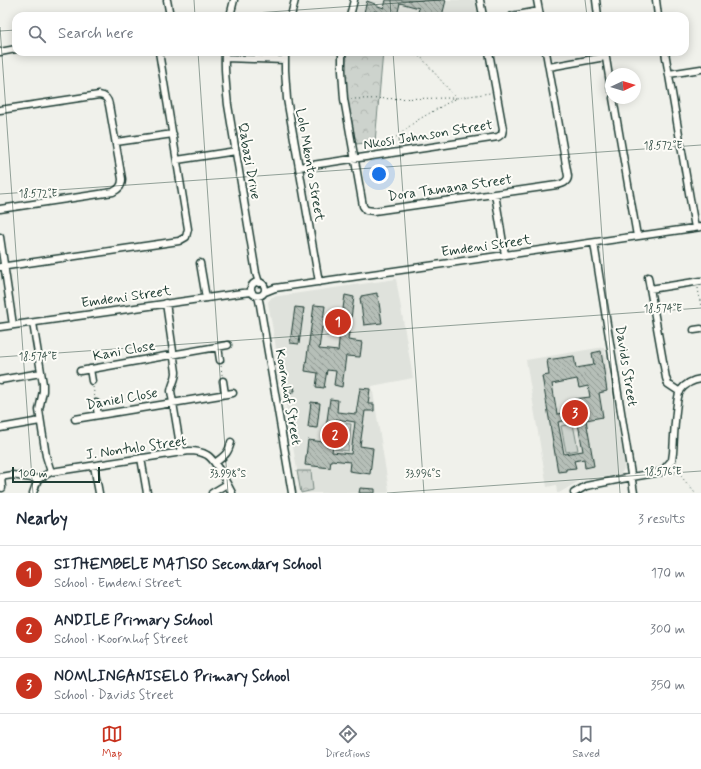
<!DOCTYPE html>
<html lang="en">
<head>
<meta charset="utf-8">
<style>
  :root { --surface:#fff; --page:#f2f2f3; --text:#1f2937; --muted:#747a83; --line:#e0e1e3; --accent:#c8321e }
  body { margin:0; font-family:Mynerve,sans-serif; background:var(--page); color:var(--text) }
  .compass { position:absolute; left:605px; top:68px; width:36px; height:36px; border-radius:50%; background:var(--surface); box-shadow:0 2px 10px #0003; rotate:86deg }
  .scale { position:absolute; left:12px; bottom:10px; width:88px; box-sizing:border-box; padding-left:4px; border:2px solid #1f3d34; border-top:0; font-size:11px; line-height:14px; white-space:nowrap; color:#1f3d34; -webkit-text-stroke:3px #fdfcf7; paint-order:stroke }
  .you { position:absolute; left:379px; top:174px; width:14px; height:14px; margin:-10px; border:3px solid #fff; border-radius:50%; background:#1a73e8; box-shadow:0 0 0 6px #1a73e833 }
  .badge { display:grid; place-items:center; width:26px; height:26px; border-radius:50%; background:var(--accent); color:#fff; font-size:13px; font-weight:700 }
  .pin { position:absolute; translate:-50% -50%; border:2px solid #fff; box-shadow:0 1px 4px #0006 }
  .list { margin:0; padding:0; list-style:none }
  h2 { display:flex; justify-content:space-between; align-items:center; height:52px; margin:0; padding:0 16px; font-size:17px }
  h2 small { font-size:13px; font-weight:400; color:var(--muted) }
  .list li { display:grid; grid-template-columns:26px 1fr auto; gap:12px; align-items:center; box-sizing:border-box; height:56px; padding:0 16px; border-top:1px solid var(--line) }
  .list b { display:block; font-size:15px; white-space:nowrap }
  .list p { margin:0; font-size:13px; white-space:nowrap; color:var(--muted) }
  .list em { font-size:13px; font-style:normal; color:var(--muted) }
  .icon { flex:none; width:22px; height:22px; fill:none; stroke:currentColor; stroke-width:2; stroke-linecap:round; stroke-linejoin:round }
  .map { position:relative; flex:none; width:701px; height:493px; overflow:hidden }
  .search { position:absolute; background:var(--surface); box-shadow:0 2px 10px #0003; left:12px; right:12px; top:12px; height:44px; display:flex; align-items:center; gap:10px; box-sizing:border-box; padding:0 14px; border-radius:12px; color:var(--muted); font-size:15px }
  .sheet { height:220px; background:var(--surface) }
  nav { display:flex; justify-content:space-around; align-items:center; box-sizing:border-box; height:56px; border-top:1px solid var(--line); background:var(--surface); font-size:11px; color:var(--muted) }
  nav a { display:grid; justify-items:center; gap:2px }
  nav .on { color:var(--accent) }
  .map>svg:first-child { display:block }
</style>
</head>
<body>
<div class="map">
<svg width="701" height="493" viewBox="0 0 701 493">
  <defs>
    <pattern id="park-crowns" width="20" height="18" patternUnits="userSpaceOnUse"><rect width="20" height="18" fill="#cdd3cd"/><path d="M2 6a3 3 0 1 1 6 0M12 15a3 3 0 1 1 6 0" fill="none" stroke="#b0b6b1"/></pattern>
    <pattern id="building-back-hatch" width="6" height="6" patternUnits="userSpaceOnUse"><rect width="6" height="6" fill="#b6bfb8"/><path d="M-1 5l2 2M0 0l6 6M5-1l2 2" fill="none" stroke="#939c96"/></pattern>
  </defs>
  <rect width="100%" height="100%" fill="#f0f1eb"/>
  <filter id="ink" filterUnits="userSpaceOnUse"><feTurbulence type="fractalNoise" baseFrequency=".025" numOctaves="2"/><feDisplacementMap in="SourceGraphic" scale="8" xChannelSelector="R" yChannelSelector="G"/><feConvolveMatrix kernelMatrix="1 2 1 2 8 2 1 2 1" color-interpolation-filters="sRGB"/></filter>
  <g filter="url(#ink)">
    <path fill="#dfe2dc" d="M359 0H475L478 16H355Z
      M396 279 413 378 372 386 389 490 388 493H301L268 302 272 297Z
      M604 347 625 467 621 474 579 481 559 493H557L556 485 547 487 526 360Z"/>
    <path fill="url(#park-crowns)" stroke="#768880" d="M347 52H383L375 142 356 144C351 115 342 81 347 52Z
      M297 471H311L313 490 301 493Z"/>
    <path fill="#cdd3cd" stroke="#768880" d="M338 423 351 424 348 451 334 449Z
      M573 424 578 450 566 452 561 426Z"/>
    <path fill="url(#building-back-hatch)" stroke="#1f3d34" fill-rule="evenodd" d="M386 0H446L442 16H417L419 8 400 3 397 16H388V15L374 11 372 16H363L367 1 375 4V5L384 8Z
      M377 293V296H378L382 323 364 325 360 298H361V296Z
      M345 295 354 297 348 340 362 342 360 357 346 356 342 387 334 385 336 371 327 370 324 388 316 387 318 373 305 371 314 305 325 306 323 320 341 322ZM322 327 340 330 338 351 319 349Z
      M295 307 304 308 299 344 290 343Z
      M601 351 607 391 599 393 603 417 586 420 594 466 585 468 584 459 574 461 576 468 566 469V471L558 472 542 376 549 375 547 360 574 356 576 368 594 365 592 353ZM577 379 579 388 588 386 590 397 574 399 576 411 557 414 552 384ZM577 418 583 451 564 454 558 422Z
      M294 386 295 391H293L294 393 286 395 285 387Z
      M360 388 370 389 368 404H374V411H365L360 446 373 448 370 474 349 471 350 462 331 460 330 468 305 465 308 440 324 442 330 399 338 400 337 412 356 414ZM336 419 355 422 351 454 332 452Z
      M311 402 320 403 317 428 308 427Z
      M360 488 375 489V493H359Z"/>
    <g fill="none" stroke-linecap="round" stroke-linejoin="round">
      <defs>
        <path id="minor" d="M167 0 170 16
          M480 0 483 16
          M537 0 540 16
          M596 0 598 16
          M656 0 658 16
          M230 16 234 0
          M291 16 295 0
          M350 16 354 0
          M512 16 539 11
          M0 52 16 49
          M225 52C224 70 226 87 228 105L256 273 259 283
          M285 52V70L287 99 319 282
          M342 52V71L344 99 363 206 366 210 374 211 557 185C563 184 568 182 568 176L546 52
          M605 52 611 89
          M665 52 695 228
          M225 58 285 60
          M549 67 605 57
          M669 74 701 69
          M613 98 637 236
          M0 110 99 95C105 96 108 98 109 105L122 179C122 186 119 189 113 192L0 209
          M116 142 173 134
          M177 160 236 151
          M299 167 498 137 502 134 503 129 489 52
          M495 194 505 255
          M0 237 13 325
          M594 243 634 493
          M200 263 206 298
          M0 267 179 241 186 237 188 229 159 52
          M648 277 666 378 668 384 680 392
          M251 289a7 7 0 1 1 14 0a7 7 0 1 1-14 0Z
          M650 289 701 281
          M265 292 275 288 701 227
          M258 296 260 305 292 493
          M166 303 176 372C176 379 172 384 171 391L181 451
          M33 323 43 384V391L39 410 46 456 51 472
          M0 327 242 293 252 292
          M694 330 701 329
          M218 347 220 360
          M90 369 92 381
          M80 371 228 345
          M0 380 41 373
          M223 381 225 394
          M96 403 98 415
          M75 419 233 393
          M0 428 40 421
          M141 458 147 493
          M215 463C225 455 228 454 231 442
          M94 466 99 493
          M0 477 12 475 38 479
          M1 477 2 488
          M33 493 38 479 51 472 189 451C195 451 202 452 207 455 216 460 227 484 232 493
          M212 493 227 484
          M574 493 586 486 632 477 661 472 664 469 672 460 673 453C674 441 675 400 680 391 685 384 693 380 701 379"/>
      </defs>
      <use href="#minor" stroke="#1f3d34" stroke-width="9"/>
      <path stroke="#1f3d34" stroke-width="1" stroke-dasharray="1 3" stroke-linecap="butt" d="M351 99 456 98 421 57 402 52
        M384 147 416 121 456 98 490 93
        M698 288 701 307
        M221 366 222 375
        M93 387 95 398
        M670 472 680 475 695 493"/>
      <use href="#minor" stroke="#fdfcf7" stroke-width="6"/>
    </g>
  </g>
  <path fill="none" stroke="#1f3d34" stroke-width="1" stroke-opacity="0.45" d="M194 0 195 16M390 0 391 16M585 0 587 16M212 16 441 0M0 27 33 493M0 31 16 30M198 52 228 493M393 52 424 493M589 52 620 493M0 194 701 145M0 357 701 308M387 493 701 471"/>
  <g text-anchor="middle" dominant-baseline="central" stroke-width="4" stroke-linejoin="round" paint-order="stroke">
    <g font-size="14" fill="#1f3d34" stroke="#fdfcf7">
      <text transform="translate(428 135) rotate(-9)">Nkosi Johnson Street</text>
      <text transform="translate(249 161) rotate(80)">Qabazi Drive</text>
      <text transform="translate(310 165) rotate(80)">Lolo Mkonto Street</text>
      <text transform="translate(450 188) rotate(-8)">Dora Tamana Street</text>
      <text transform="translate(486 246) rotate(-8)">Emdeni Street</text>
      <text transform="translate(126 297) rotate(-8)">Emdeni Street</text>
      <text transform="translate(124 351) rotate(-10)">Kani Close</text>
      <text transform="translate(626 366) rotate(81)">Davids Street</text>
      <text transform="translate(288 397) rotate(80)">Koornhof Street</text>
      <text transform="translate(122 399) rotate(-10)">Daniel Close</text>
      <text transform="translate(136 448) rotate(-8)">J. Nontulo Street</text>
    </g>
  </g>
  <g font-size="10" text-anchor="middle" fill="#1f3d34" stroke="#fdfcf7" stroke-width="4" stroke-linejoin="round" paint-order="stroke">
    <text x="663" y="149">18.572°E</text>
    <text x="38" y="197">18.572°E</text>
    <text x="663" y="312">18.574°E</text>
    <text x="38" y="360">18.574°E</text>
    <text x="663" y="475">18.576°E</text>
    <text x="228" y="477">33.998°S</text>
    <text x="423" y="477">33.996°S</text>
  </g>
</svg>
<svg class="compass" viewBox="-18 -18 36 36"><path d="M0-13l5 13h-10z" fill="#e53935"/><path d="M0 13l5-13h-10z" fill="#747a83"/></svg>
<div class="scale">100 m</div>
<div class="you"></div>
<div class="pin badge" style="left:338px;top:322px">1</div>
<div class="pin badge" style="left:335px;top:435px">2</div>
<div class="pin badge" style="left:575px;top:413px">3</div>
<div class="search"><svg class="icon" aria-label="search" viewBox="0 0 24 24"><circle cx="10" cy="10" r="6"/><path d="M15 15l6 6"/></svg>Search here</div>
</div>
<section class="sheet">
<h2>Nearby<small>3 results</small></h2>
<ul class="list">
<li><span class="badge">1</span><div><b>SITHEMBELE MATISO Secondary School</b><p>School · Emdeni Street</p></div><em>170 m</em></li>
<li><span class="badge">2</span><div><b>ANDILE Primary School</b><p>School · Koornhof Street</p></div><em>300 m</em></li>
<li><span class="badge">3</span><div><b>NOMLINGANISELO Primary School</b><p>School · Davids Street</p></div><em>350 m</em></li>
</ul>
</section>
<nav>
<a class="on"><svg class="icon" aria-label="map" viewBox="0 0 24 24"><path d="M3 6l6-2 6 2 6-2v14l-6 2-6-2-6 2zM9 4v14M15 6v14"/></svg>Map</a>
<a><svg class="icon" aria-label="directions" viewBox="0 0 24 24"><path d="M12 3l9 9-9 9-9-9zM9 14v-3h6M13 9l2 2-2 2"/></svg>Directions</a>
<a><svg class="icon" aria-label="saved" viewBox="0 0 24 24"><path d="M7 4h10v16l-5-4-5 4z"/></svg>Saved</a>
</nav>
</body>
</html>
